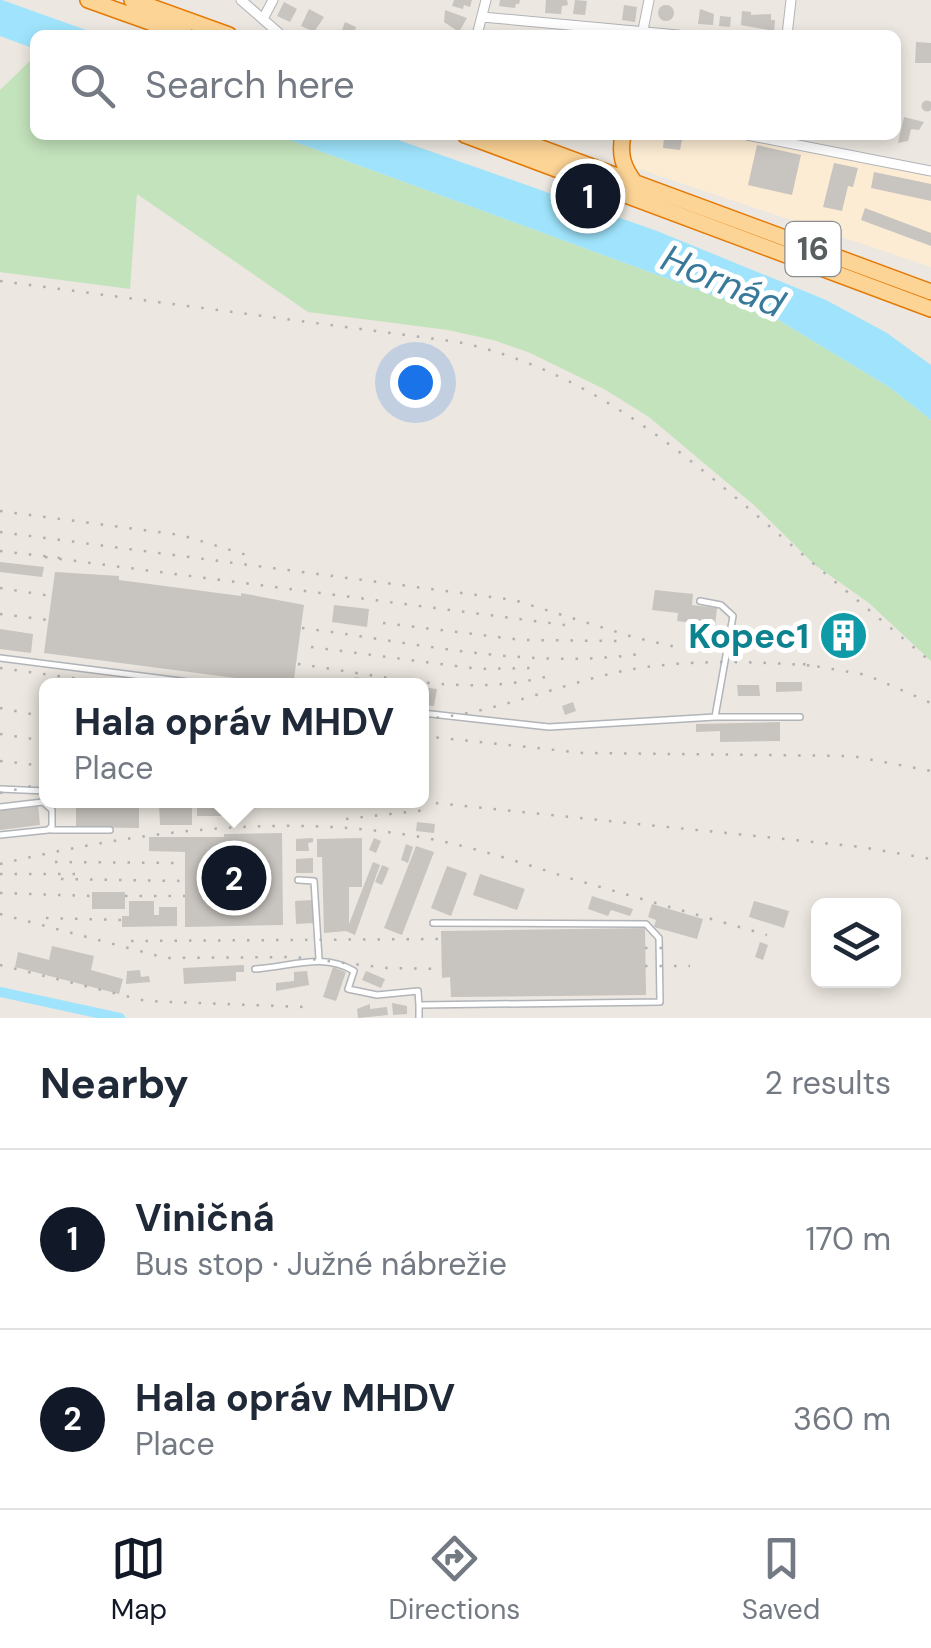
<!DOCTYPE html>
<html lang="en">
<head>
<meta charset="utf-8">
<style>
  :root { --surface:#fff; --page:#f6f6f7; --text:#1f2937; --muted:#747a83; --line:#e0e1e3; --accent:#111827 }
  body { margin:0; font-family:"DM Sans",sans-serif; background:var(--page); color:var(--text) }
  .controls { position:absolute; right:30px; bottom:30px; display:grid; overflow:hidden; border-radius:15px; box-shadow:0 5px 15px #0003 }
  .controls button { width:90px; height:90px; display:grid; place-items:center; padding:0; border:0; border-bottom:2px solid var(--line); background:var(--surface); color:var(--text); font:50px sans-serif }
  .you { position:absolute; left:415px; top:382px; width:35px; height:35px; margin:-25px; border:8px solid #fff; border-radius:50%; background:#1a73e8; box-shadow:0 0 0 15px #1a73e833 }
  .badge { display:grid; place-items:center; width:65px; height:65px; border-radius:50%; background:var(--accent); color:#fff; font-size:32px; font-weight:700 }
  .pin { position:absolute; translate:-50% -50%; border:5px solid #fff; box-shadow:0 2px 10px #0006 }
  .popup { position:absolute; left:39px; top:678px; width:390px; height:130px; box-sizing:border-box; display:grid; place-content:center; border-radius:15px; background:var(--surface); filter:drop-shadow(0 2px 8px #0005); font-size:32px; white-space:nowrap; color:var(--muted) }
  .popup b { font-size:38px; color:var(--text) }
  .popup::after { content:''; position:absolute; left:50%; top:100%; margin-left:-20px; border:20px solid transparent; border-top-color:var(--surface) }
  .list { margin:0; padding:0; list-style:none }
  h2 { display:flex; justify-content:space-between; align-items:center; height:130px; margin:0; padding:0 40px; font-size:42px }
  h2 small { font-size:32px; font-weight:400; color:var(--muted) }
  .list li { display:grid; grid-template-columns:65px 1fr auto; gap:30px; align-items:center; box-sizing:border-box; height:180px; padding:0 40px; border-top:2px solid var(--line) }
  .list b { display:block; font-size:38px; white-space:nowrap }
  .list p { margin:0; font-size:32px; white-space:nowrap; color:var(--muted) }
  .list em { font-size:32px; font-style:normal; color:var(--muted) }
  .icon { flex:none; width:55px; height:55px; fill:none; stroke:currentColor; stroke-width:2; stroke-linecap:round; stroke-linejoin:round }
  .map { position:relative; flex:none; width:931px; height:1018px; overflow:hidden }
  .search { position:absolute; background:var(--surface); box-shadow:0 5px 15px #0003; left:30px; right:30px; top:30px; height:110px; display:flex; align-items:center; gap:25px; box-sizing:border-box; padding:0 35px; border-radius:15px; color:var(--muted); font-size:38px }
  .sheet { height:490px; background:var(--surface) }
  nav { display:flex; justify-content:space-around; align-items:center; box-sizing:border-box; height:140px; border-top:2px solid var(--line); background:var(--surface); font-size:28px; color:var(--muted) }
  nav a { display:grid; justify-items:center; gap:5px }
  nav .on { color:var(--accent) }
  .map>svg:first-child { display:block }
</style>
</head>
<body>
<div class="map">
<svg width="931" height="1018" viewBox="0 0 931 1018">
  <rect width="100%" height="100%" fill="#ece7e0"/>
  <path fill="#fcecd4" d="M623 135H747L931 171V267L630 166Z"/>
  <path fill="#c3e3bc" d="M35 56V135H276L775 318 889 387 931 420V661L869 603 815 565 755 506 649 417 604 389 528 352 493 340 448 330 308 312 137 194 130 289 0 272V90Z"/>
  <path fill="#9fe4fc" d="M0 0H2L100 35H35V49L0 36Z
    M276 135H384L657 231 826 300 887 333 931 365V420L889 387 775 318Z"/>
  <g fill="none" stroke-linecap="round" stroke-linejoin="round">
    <path stroke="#9fe4fc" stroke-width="10" d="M0 992 120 1018"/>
  </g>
  <path fill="#c8c4bf" d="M454 0H472L470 7 464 5 463 9 452 6Z
    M500 0H520L519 4H516L515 8 499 6Z
    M546 0H567L568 5 562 6 561 14 545 13Z
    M575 0 587 1 585 15 573 14Z
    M284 2 297 9 290 22 277 16Z
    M658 13a8 8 0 1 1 16 0a8 8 0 1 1-16 0Z
    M624 5 637 7 635 22 622 20Z
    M309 9 324 17 314 32 301 26Z
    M700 9 714 14 713 25 698 24Z
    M445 10 467 18 459 32 444 22Z
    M742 11 751 12V15L771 14V20H775L774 31 741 25Z
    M720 16 731 17 730 27 719 26Z
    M345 22 356 27 354 35H340Z
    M916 42 931 43V63H915Z
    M921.5 106a5.5 5.5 0 1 1 11 0a5.5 5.5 0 1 1-11 0Z
    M904 117 924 122 919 130 911 129 908 141 898 143Z
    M664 137 682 140 680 150 663 148Z
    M757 145 801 155 792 195 748 185Z
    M834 163 858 168 853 187 848 186 842 211 823 207Z
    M874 172 931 184V201L871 188Z
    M865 208 931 233V246L861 220Z
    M0 562 44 567 42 577 0 572Z
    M55 572 119 576V580L241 596V593L304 605 293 686 254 680 253 684 243 682V679L44 653Z
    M655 590 693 594 692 605 717 608 715 626 677 621 678 613 652 610Z
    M334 605 369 609 367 627 332 622Z
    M0 629 33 634 31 653 0 649Z
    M355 677 397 683V686H353Z
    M776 682H802V691L776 692Z
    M737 685H759L760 696H738Z
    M422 687 437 689 434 706 422 705Z
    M573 702 576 711 565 715 562 706Z
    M780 722V741L720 742V731L696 732V724Z
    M192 802V825H160L159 803Z
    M222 804V816H197V805Z
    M38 805 40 825 0 830V810Z
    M139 806V828L76 827V807Z
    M417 822 435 824 434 833 416 831Z
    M282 833 283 925 185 927V852L149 851V837H224V834Z
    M313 838V842L308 843 309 851H296V839Z
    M362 838V887H349V924L373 862 380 865 355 935 346 931 324 933 322 857H317V839Z
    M374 838 381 841 376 853 369 850Z
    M406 844 413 847 408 863 401 860Z
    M416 846 434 852 402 935 384 928Z
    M313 858V873H296V859Z
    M382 865 389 868 382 885 375 882Z
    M447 866 467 873 451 916 431 908Z
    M480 874 525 889 517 910 473 895Z
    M92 892H125V909H92Z
    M592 896 633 909 630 916 611 910 608 916 588 909Z
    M313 900 314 923 296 924 295 901Z
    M129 901H154V915H159V907H177V926L122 927V916H129Z
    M754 901 789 911 784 928 749 917Z
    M652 904 703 919 697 939 654 927 656 920 648 917Z
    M645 928 646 995 451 997 450 977 442 978 441 931Z
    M760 942 768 945 763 960 755 957Z
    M52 946 94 956 91 970 123 979 119 994 15 967 18 952 49 960Z
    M244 965V972H236V981L184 984 183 968Z
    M333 967 346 972 336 1001 323 997Z
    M140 970 141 977 149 976 150 982 126 984 127 971Z
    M307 971 309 985 276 991V983L294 981V972Z
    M366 971 385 979 381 988 362 980Z
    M392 1003 407 1006V1014L393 1015Z
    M370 1004V1009L387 1007 388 1015 358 1018 357 1009Z"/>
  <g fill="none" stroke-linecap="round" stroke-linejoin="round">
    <defs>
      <path id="service" d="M700 601 721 605 733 616 715 717H800
        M0 658 220 686
        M422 713 549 727 715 717
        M0 789 46 791
        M0 807 43 802 52 810V826L48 830 0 835
        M51 830H110
        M298 880 314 881 319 959
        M255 969C291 967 322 952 354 971L348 989 377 995 418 991 419 1005
        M419 1018V1005L660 1002 659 938 646 924 433 923"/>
      <path id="minor" d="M241 0 281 35
        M482 17 678 35
        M263 19 273 0
        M477 35 486 0
        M642 35 649 0
        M787 35 791 0
        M747 135 931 171"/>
      <path id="trunk" d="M88 0 186 35
        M132 0 229 35
        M465 135 931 309
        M506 135 931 292
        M623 135C619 155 623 167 635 183"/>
    </defs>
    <use href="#service" stroke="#b1b4b8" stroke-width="8"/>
    <use href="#minor" stroke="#b1b4b8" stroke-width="11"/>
    <use href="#trunk" stroke="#e57a06" stroke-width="18"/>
    <use href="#service" stroke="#fff" stroke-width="5"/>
    <use href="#minor" stroke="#fff" stroke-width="9"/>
    <use href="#trunk" stroke="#fcd496" stroke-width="15"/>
    <path stroke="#afb0b1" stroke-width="2.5" stroke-dasharray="2.5 12" stroke-linecap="butt" d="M0 281 458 342C593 371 687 456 789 543 836 583 884 622 931 662
      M0 511 181 535 250 556
      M0 532 514 600 633 637 680 648
      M0 551 60 558
      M45 557 565 625
      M0 588 51 596
      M0 614 48 620
      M383 623 522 640 622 641
      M302 628C413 642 528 670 639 654
      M311 647 479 669 534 668
      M298 664C380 675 467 698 549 676
      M803 664 867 675 931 703
      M0 668 131 686
      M0 708 46 717
      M422 719C491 715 556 685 623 671 681 659 755 661 815 666
      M0 734 46 741
      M422 736 584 753 852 756 931 771
      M0 761 46 766
      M0 793 46 783
      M407 800 861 847 931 859
      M75 801 113 800
      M346 819 426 810
      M55 862 185 863
      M0 864C135 832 276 813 415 836 468 845 519 862 569 878 635 897 701 916 767 935
      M0 874H75
      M61 879 185 881
      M0 893 92 896
      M125 896H185
      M0 914 166 958 294 957 387 968 442 969
      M46 918 121 920
      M131 941 441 939
      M645 948H672
      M0 965 146 1001 304 1007
      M645 966H690"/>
  </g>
  <defs>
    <symbol id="building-disc" viewBox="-11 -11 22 22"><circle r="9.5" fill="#0f9aa8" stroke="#fff"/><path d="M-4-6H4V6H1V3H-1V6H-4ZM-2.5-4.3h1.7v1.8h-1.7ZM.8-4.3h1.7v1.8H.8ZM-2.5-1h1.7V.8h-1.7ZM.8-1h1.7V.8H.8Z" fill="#fff"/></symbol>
  </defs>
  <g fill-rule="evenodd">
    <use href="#building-disc" x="816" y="608" width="55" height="55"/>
  </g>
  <g text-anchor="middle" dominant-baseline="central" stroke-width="10" stroke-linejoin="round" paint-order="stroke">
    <rect fill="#fff" stroke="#8b8e90" stroke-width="2.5" x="785.5" y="222" width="55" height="54" rx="8"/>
    <g font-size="32" font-weight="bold" fill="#595e61">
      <text x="813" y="249">16</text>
    </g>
    <g font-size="35" font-weight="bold" fill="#0d838f" stroke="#fff" text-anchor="end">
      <text x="809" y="636">Kopec1</text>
    </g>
    <g font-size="38" font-style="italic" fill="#397a9b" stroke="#fff">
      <text transform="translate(723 281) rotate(23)">Hornád</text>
    </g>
  </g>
</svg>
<div class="controls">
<button><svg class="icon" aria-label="layers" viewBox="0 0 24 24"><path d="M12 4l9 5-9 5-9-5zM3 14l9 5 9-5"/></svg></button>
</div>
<div class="you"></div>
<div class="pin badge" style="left:588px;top:196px">1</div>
<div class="pin badge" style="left:234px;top:878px">2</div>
<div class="popup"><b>Hala opráv MHDV</b>Place</div>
<div class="search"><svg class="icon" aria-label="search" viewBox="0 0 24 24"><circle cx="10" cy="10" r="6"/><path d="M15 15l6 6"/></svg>Search here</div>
</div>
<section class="sheet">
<h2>Nearby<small>2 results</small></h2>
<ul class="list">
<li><span class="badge">1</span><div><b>Viničná</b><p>Bus stop · Južné nábrežie</p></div><em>170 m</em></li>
<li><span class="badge">2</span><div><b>Hala opráv MHDV</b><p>Place</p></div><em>360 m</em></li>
</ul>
</section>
<nav>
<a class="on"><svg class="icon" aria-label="map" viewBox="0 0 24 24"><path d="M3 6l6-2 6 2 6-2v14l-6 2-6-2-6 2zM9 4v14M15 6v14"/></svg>Map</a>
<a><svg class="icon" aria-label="directions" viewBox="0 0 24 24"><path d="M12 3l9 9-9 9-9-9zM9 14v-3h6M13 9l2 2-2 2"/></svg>Directions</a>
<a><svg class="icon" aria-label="saved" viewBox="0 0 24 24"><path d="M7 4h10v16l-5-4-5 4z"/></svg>Saved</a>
</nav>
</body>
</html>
